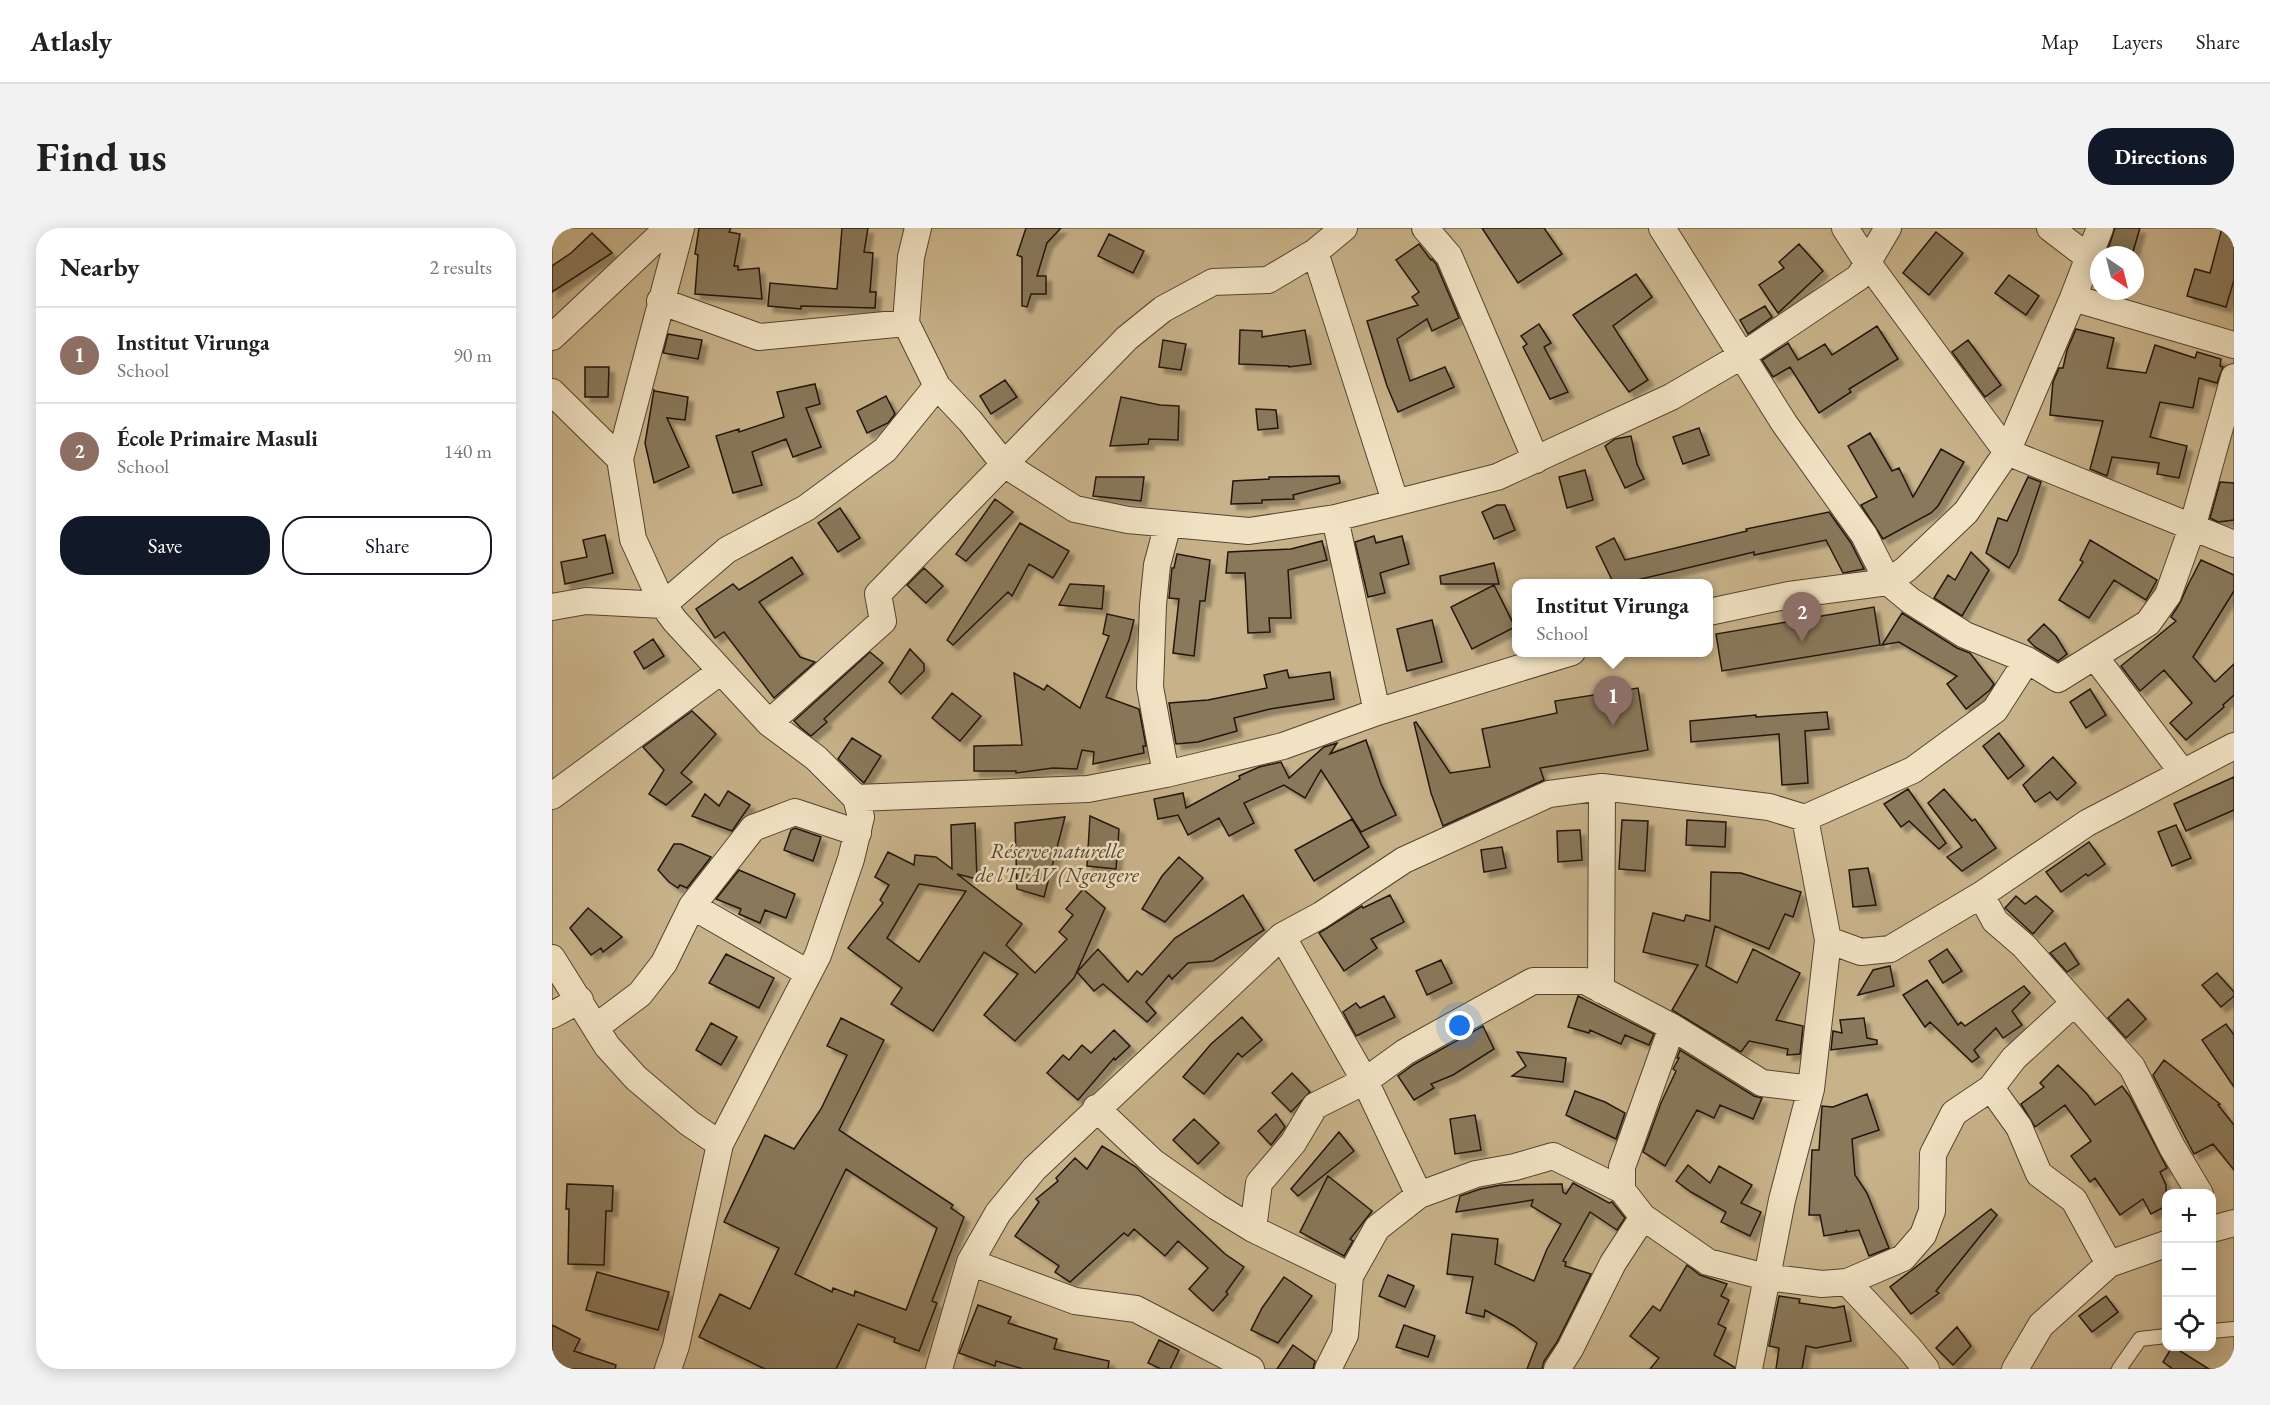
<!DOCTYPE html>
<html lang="en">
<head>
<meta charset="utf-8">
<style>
  :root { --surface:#fff; --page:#f2f2f2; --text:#202124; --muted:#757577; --line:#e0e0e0; --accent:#111827 }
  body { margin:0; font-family:"EB Garamond",serif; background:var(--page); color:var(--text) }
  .controls { position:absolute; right:18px; bottom:18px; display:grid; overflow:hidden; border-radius:12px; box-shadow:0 3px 15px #0003 }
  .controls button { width:54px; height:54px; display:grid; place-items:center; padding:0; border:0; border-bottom:2px solid var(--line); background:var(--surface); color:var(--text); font:30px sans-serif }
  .compass { position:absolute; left:1538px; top:18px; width:54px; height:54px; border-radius:50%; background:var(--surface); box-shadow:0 3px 15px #0003; rotate:145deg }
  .you { position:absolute; left:908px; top:798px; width:21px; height:21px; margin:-15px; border:4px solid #fff; border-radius:50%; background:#1a73e8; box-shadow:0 0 0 9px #1a73e833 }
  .badge { display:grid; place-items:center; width:39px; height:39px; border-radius:50%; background:var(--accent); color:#fff; font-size:20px; font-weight:700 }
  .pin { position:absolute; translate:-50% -50px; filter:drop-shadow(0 2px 3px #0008) }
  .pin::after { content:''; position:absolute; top:32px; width:21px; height:18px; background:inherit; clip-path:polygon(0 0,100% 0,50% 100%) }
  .popup { position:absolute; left:960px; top:351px; width:201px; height:78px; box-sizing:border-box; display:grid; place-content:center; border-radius:12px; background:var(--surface); filter:drop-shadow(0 2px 4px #0005); font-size:20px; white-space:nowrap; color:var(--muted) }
  .popup b { font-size:22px; color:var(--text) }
  .popup::after { content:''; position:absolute; left:50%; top:100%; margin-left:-12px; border:12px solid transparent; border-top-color:var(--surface) }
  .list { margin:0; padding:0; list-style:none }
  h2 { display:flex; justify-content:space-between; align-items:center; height:78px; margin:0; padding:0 24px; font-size:26px }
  h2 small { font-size:20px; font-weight:400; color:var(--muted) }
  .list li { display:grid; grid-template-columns:39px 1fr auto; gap:18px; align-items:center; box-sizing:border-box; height:96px; padding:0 24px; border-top:2px solid var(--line) }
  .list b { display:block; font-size:22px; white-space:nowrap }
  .list p { margin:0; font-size:20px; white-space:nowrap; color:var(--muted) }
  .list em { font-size:20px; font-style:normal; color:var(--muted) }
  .actions { display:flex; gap:12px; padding:18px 24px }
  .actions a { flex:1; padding:14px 0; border:2px solid var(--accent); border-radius:24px; text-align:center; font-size:21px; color:var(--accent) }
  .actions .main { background:var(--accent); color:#fff }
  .icon { flex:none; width:33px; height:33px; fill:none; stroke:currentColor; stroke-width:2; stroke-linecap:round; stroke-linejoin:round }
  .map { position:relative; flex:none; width:1682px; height:1141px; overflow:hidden; border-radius:24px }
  header { display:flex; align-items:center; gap:36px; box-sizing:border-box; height:84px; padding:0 30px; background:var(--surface); border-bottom:2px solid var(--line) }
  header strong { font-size:28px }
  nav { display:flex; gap:33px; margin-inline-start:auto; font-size:21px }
  .intro { display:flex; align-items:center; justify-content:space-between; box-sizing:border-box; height:144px; padding:0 36px }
  h1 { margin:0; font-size:42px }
  .button { padding:15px 27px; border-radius:24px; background:var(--accent); color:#fff; font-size:21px; font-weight:700 }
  main { display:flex; gap:36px; padding:0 36px }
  aside { flex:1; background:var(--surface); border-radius:24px; box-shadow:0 3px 15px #0003 }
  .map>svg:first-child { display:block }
</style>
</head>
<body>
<header>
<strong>Atlasly</strong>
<nav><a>Map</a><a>Layers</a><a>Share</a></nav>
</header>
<div class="intro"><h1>Find us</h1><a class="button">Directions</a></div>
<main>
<aside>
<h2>Nearby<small>2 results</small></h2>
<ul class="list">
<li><span class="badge" style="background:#8d6e63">1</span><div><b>Institut Virunga</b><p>School</p></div><em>90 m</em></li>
<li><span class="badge" style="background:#8d6e63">2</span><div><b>École Primaire Masuli</b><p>School</p></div><em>140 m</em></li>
</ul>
<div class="actions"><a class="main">Save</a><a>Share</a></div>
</aside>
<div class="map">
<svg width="1682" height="1141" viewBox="0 0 1682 1141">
  <defs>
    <filter id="shadow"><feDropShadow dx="5.5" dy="5.5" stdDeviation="1.5" flood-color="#0004"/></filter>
  </defs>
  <rect width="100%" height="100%" fill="#ead2a2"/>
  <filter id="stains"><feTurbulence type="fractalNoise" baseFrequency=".00333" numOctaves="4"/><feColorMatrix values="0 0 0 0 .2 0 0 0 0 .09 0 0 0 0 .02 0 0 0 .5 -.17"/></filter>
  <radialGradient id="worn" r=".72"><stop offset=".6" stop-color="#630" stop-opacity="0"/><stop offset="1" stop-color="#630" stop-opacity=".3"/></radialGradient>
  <path fill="#c8b289" stroke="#74644b" stroke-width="1.5" fill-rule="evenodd" d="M0 0H1682V1141H0ZM1547 27H1583V63H1547ZM965 356H1157V424H965ZM1614 966H1660V1118H1614Z"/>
  <path fill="#89785a" stroke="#20160d" stroke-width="1.5" fill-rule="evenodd" filter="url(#shadow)" d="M147 0H179L177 4 188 6 182 38H186V42L207 40 210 71 143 66 146 27 143 26Z
    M290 0H316L312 24 321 25 318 64H324L323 80 249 78V81L216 78 218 55 285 61Z
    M474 0H509L495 15 485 48H494V66H479L475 79 470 78V29L465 27Z
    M930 0H992L1010 26 966 55Z
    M1563 0H1588L1580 27H1554Z
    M1670 0H1682V52L1674 79 1635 68 1643 41 1658 45Z
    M1384 4 1411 25 1377 67 1351 45Z
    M40 5 60 25 0 64V38L19 25Z
    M557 6 592 23 581 45 546 28Z
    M867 16 879 32 880 31 884 36 907 90 880 103 875 91 845 111 858 153 893 139 902 159 846 184 835 158 815 93 866 77 860 69 867 64 844 32Z
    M1247 16 1271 43 1226 85 1207 57 1232 40 1227 34Z
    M1084 46 1100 69 1061 98 1096 152 1077 164 1021 87Z
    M1457 47 1487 68 1474 87 1443 65Z
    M1213 78 1220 89 1196 106 1188 92Z
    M987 96 999 115 992 119 1016 164 998 171 971 119 975 116 969 108Z
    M1325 98 1346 131 1297 161 1299 164 1267 185 1238 139 1221 149 1210 132 1236 115 1246 132 1273 116 1280 127Z
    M1524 101 1562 110 1555 140 1594 145 1603 117 1643 130 1645 124 1669 131 1668 138 1671 139 1665 155 1647 150 1641 180 1608 174 1598 209 1635 218 1627 250 1605 246 1607 235 1560 229 1555 248 1538 241 1551 193 1498 187 1501 154 1507 140H1511L1515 122Z
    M688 102 710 103V109L753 102 759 136 737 139V138L687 136Z
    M116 106 150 112 146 131 111 125Z
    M611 112 634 116 629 142 607 139Z
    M1416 112 1449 157 1433 169 1400 124Z
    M33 139H57L56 169H33Z
    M453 152 465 169 439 186 428 168Z
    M263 156 268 176 254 180 269 219 241 229 234 211 200 224 210 257 181 265 164 208 187 201V204L232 189 225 164Z
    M102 162 103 163 136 169 133 192 115 190 137 239 102 255 93 215Z
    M334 168 343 186 336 195 315 205 305 183Z
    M569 169 608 177 627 178 626 212 597 211 596 216 558 218Z
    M704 181 724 182 726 200 706 202Z
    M1147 200 1157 227 1131 236 1121 209Z
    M1318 205 1340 243 1347 240 1361 269 1389 221 1412 234 1386 278 1379 285 1331 311 1309 277 1325 269 1296 218Z
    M1079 208 1085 236 1092 251 1073 260 1053 218 1063 211Z
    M1033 242 1041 272 1015 280 1007 249Z
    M787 248 788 255 741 267 742 271 710 272V275L679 276 681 253 717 251V249Z
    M544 249H592L589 273 541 268Z
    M1476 249 1489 254 1465 326 1457 340 1434 325 1446 290 1455 293Z
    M1668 254 1682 255V292L1666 294 1658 290Z
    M443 271 461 284 414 333 404 326Z
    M945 277H953L963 302 942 311 930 284Z
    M288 280 308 310 286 324 266 295Z
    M1277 284 1299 315 1312 341 1291 345 1274 312 1202 327V324L1085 352 1086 356H1062L1044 319 1062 310 1073 332 1195 303 1194 301Z
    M468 295 517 323 501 350 477 336 460 368 456 364 401 417 395 412Z
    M53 307 61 345 13 356 9 334 35 329 31 312Z
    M822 308 824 315 850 308 857 336 828 345 833 365 816 369 803 314Z
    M1538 312 1605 352 1594 372 1562 352 1537 390 1507 372 1531 334 1528 332Z
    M770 313 775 332 736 342 739 390H717L718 404 696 405 693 345H674L676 324 739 321Z
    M1419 324 1437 342 1410 388 1382 370 1396 347 1403 352Z
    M625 326 658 332 653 373H648L642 428 621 425 627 371 617 370 620 340H622Z
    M240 329 251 346 207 374 248 429 263 434 222 470 172 404 163 410 144 381 181 356 187 362Z
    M1649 332 1682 347V363L1641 429 1663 454 1682 436V467L1671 477 1672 479 1634 512 1618 495 1640 475 1612 442 1588 463 1569 438 1624 393 1619 389 1628 375 1636 357Z
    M942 335 947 356H889L888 348Z
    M372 340 391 358 374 375 355 357Z
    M518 356 552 358 550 381 507 377Z
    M942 357 963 399 920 421 899 379Z
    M1322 379 1328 417 1170 443 1164 406Z
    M1350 385 1405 420 1418 425 1442 456 1438 462 1414 481 1395 456 1405 448 1347 414 1330 417Z
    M555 386 582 392 577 412 554 469 587 481 594 518H591L592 525 541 536 542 524 530 522 525 541 501 540 464 545V543H422V518L470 517 462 445 492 462 495 457 528 480 557 408 551 406Z
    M880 392 890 434 855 443 845 401Z
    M1492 396 1504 408 1515 426 1506 433 1483 419 1476 412Z
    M101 411 112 428 92 441 82 424Z
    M358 421 372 436V443L349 466 337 454Z
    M318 424 331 435 272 491 275 494 259 508 249 500 242 493Z
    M735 442 737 450 778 444 782 471 718 481 682 490 685 503 646 514 624 516 617 475 656 472 715 460 712 447Z
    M1086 460 1096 522 988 540 992 552 891 598 879 565 862 495 864 494 898 545 938 539 930 501 1005 485 1003 473Z
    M1538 461 1554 487 1534 500 1518 474Z
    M400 465 429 488 408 513 380 490Z
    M140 483 164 506 129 545 140 554 114 577 97 566 112 542 91 519Z
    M1275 484 1277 501 1253 503 1256 555 1230 557 1227 506 1139 514 1138 493 1204 487V489Z
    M1447 505 1472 538 1456 551 1431 518Z
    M300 510 329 528 312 555 286 531Z
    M814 512 829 556 844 587 809 604 769 542 753 570 732 557 692 575 702 595 677 608 667 590 636 607 626 587 606 591 602 571 631 565 634 580 688 551 687 548 707 539 729 534 737 550 772 519 785 515 778 526Z
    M1501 529 1524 555 1505 572 1498 564 1483 574 1471 557Z
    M1682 549V582L1634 603 1622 576Z
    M1356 561 1394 615 1387 621 1357 593 1349 599 1332 576Z
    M1392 561 1420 593 1423 591 1444 620 1410 643 1395 629 1410 619 1376 575Z
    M176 563 198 577 180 603 140 588 153 566 167 578Z
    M538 588 567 601 564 641 535 638Z
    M513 589 492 669 465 661 463 595Z
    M800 591 817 619 762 653 743 622Z
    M1070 592 1096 593 1093 643 1067 641Z
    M1135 592 1174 594 1173 619 1134 617Z
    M423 595 425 651 405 646 470 696 454 717 483 745 515 711 507 704 521 687 514 681 531 661 553 680 522 750 463 813 432 787 466 746 432 724 381 803 339 776 350 760 296 720 331 675 328 672 337 657 323 649 336 624 362 637 363 627 384 629 400 641 399 597ZM367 656 414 663 367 734 335 710Z
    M1624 597 1639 630 1620 638 1606 604Z
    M243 600 269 609 261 633 232 622 239 602Z
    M1028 602 1030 632 1006 634 1005 603Z
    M1537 614 1553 636 1536 648 1534 646 1509 664 1494 644Z
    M122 616H129L159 629 135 660 128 657 126 660 117 654 106 642Z
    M950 619 954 640 932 644 929 622Z
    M627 629 651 650 613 694 590 681 610 648Z
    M1316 640 1324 677 1301 679 1297 642Z
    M187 642 243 666 234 690 213 682 208 695 187 686 189 681 164 671Z
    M1159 644 1189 645 1249 664 1241 689 1233 686 1217 721 1163 698 1154 738 1185 755 1201 721 1248 745 1224 792 1251 798 1248 826 1235 827 1236 821 1197 813 1189 824 1120 782 1146 737 1091 724 1101 685 1132 693 1134 687 1158 693Z
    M691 667 712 702 661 733 636 735 620 751 617 747 594 774 604 785 595 794 551 756 542 763 525 744 546 721 576 754 585 743 590 747 623 710Z
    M838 667 852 694 819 711 825 720 792 743 767 705 810 678 811 680Z
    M1464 668 1473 676 1484 668 1501 683 1481 706 1453 680Z
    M36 680 70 709 51 724 49 720 39 727 18 700Z
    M1513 715 1527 736 1515 744 1498 725Z
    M1395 721 1410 743 1391 755 1377 733Z
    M174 726 222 750 207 780 157 755Z
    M889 732 900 755 875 767 864 743Z
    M1338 738 1342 758 1306 767 1321 742Z
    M1665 745 1682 764V768L1669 779 1650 757Z
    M1375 752 1406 797 1409 794 1413 798 1472 758 1478 765 1460 783 1470 797 1451 810 1444 800 1422 822 1427 829 1420 834 1378 794 1373 799 1351 767Z
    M832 768 843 789 804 808 791 784 804 775 808 780Z
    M1026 768 1102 806 1097 817 1073 807 1069 816 1038 802 1037 805 1016 799Z
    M1576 771 1594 791 1574 810 1556 790Z
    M690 789 710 812 690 829 686 825 652 866 631 849 659 816Z
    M289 790 332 812 287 902 401 977 399 980 412 989 380 1073 385 1075 367 1123 342 1114 343 1110 306 1096 284 1141H213L147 1109 168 1066 198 1081 227 1020 172 994 213 907 242 921 269 881 295 827 275 818ZM294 941 385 1000 354 1082 303 1063 302 1068 281 1060 280 1064 243 1046Z
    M1312 790 1315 810 1325 812V816L1279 822 1281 803 1290 805 1288 792Z
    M159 795 185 809 169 837 144 822Z
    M1674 796 1682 807V859L1650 812Z
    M931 798 942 821 901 847 879 856 882 860 862 872 846 848 861 837Z
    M562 802 578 818 563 832 562 830 526 872 495 845 511 827 517 832 530 817 539 825Z
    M1128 822 1202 868 1210 870 1201 891 1168 877 1162 890 1145 882 1113 938 1091 924 1109 875 1124 843 1121 841 1127 830H1125Z
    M965 824 1014 830 1011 854 960 848 974 838Z
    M1612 832 1668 876 1666 877 1682 897V942L1661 916 1642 926 1601 847Z
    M1506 837 1535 866 1543 877 1570 858 1578 869 1615 940 1608 944 1614 957V978L1599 986 1591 971 1568 987 1543 950 1538 954 1519 928 1539 913 1513 877 1483 899 1469 876 1492 859 1488 855Z
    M740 845 758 864 739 884 720 865Z
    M1023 863 1053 874 1073 885 1064 911 1014 887Z
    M1315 866 1327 902 1300 911 1303 947 1315 965 1337 1020 1317 1028 1307 1002 1295 1004 1294 1002V1004L1272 1008 1268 987H1257L1260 922H1267L1270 878 1281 879Z
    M724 886 733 899 719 917 706 903Z
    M923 887 929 922 903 926 898 891Z
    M642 891 667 915 646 936 621 912Z
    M787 904 802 923 746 968 739 961Z
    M550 918 584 939 626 982 673 1026 692 1039 674 1064 676 1066 661 1083 637 1061 656 1040 626 1013 613 1028 582 1001 576 1008 572 1005 518 1054 503 1044 507 1038 463 1008 487 974 484 971 506 953 504 950 523 930 535 941Z
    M1136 937 1158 955 1167 938 1200 957 1189 975 1209 984 1198 1008 1169 994 1174 984 1139 964 1124 953Z
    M776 948 820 983 798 1011 801 1013 792 1028 748 1004Z
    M1021 955 1057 975 1060 974 1073 990 1065 1002 1038 984 1011 1033 1014 1034 1013 1038 1039 1046 1005 1114 992 1133 990 1141H975L985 1115 962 1098 933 1082 932 1089 914 1085 921 1049 895 1046 900 1006 946 1011 943 1036 982 1053 995 1021 1009 996 979 978 981 972 904 984 908 968 928 961 949 957 1010 956 1011 964 1014 966Z
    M15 956 61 958 60 983H54L52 1037 16 1036 17 981H14Z
    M1439 981 1445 987 1384 1063 1387 1065 1359 1086 1338 1059Z
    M1135 1037 1148 1047 1175 1056 1169 1068 1177 1072 1166 1096 1174 1100 1162 1127 1182 1139V1141H1098L1107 1130 1078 1108 1101 1078 1108 1083Z
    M45 1044 117 1064 106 1102 34 1082Z
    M836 1047 862 1058 853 1079 827 1068Z
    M732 1049 760 1068 726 1115 699 1102 710 1080Z
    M1227 1068 1248 1071 1247 1075 1282 1080 1292 1078 1299 1113 1264 1120 1254 1118 1250 1141H1224L1227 1120 1217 1118Z
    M1554 1068 1566 1084 1540 1104 1527 1088Z
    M426 1077 459 1089 456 1095 505 1111 502 1121 557 1133 556 1141H471L444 1133 443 1138 407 1125Z
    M0 1097 28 1111 22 1123 64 1137 63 1141H0Z
    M852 1097 883 1108 876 1129 844 1119Z
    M1405 1099 1419 1118 1401 1137 1384 1120Z
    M607 1112 627 1122 618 1141H609L596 1135Z
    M741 1117 763 1133 761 1141H725Z
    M1620 1119H1622L1657 1141H1621L1611 1134Z"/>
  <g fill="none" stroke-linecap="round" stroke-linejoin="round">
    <defs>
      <path id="lane" d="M1660 1103 1682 1101
        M1567 1141 1588 1111 1614 1108"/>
      <path id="street" d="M366 0 359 29 354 95 385 158 418 193 452 236 523 281 576 292 697 303 783 290 945 249 1119 169 1191 127 1307 49 1336 0
        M873 0 897 28 984 232
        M1110 0 1232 195 1312 307 1336 354 1359 373 1413 407 1475 432 1506 451 1596 395 1616 367 1640 300 1682 149
        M1293 0 1315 34 1455 224 1682 316
        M1498 0 1536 29
        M763 24 843 273
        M1521 70 1682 117
        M108 73 207 109 354 95
        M0 109 116 0
        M0 164 68 231
        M783 290 825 484
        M0 379 34 373 111 377 175 322 254 280 333 222 385 158
        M1157 384 1237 367 1336 354 1354 341 1414 284 1455 224 1521 70 1548 0
        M1543 429 1631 545
        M217 495 331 393 326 366 575 110 611 81 661 54 716 52 763 24 792 0
        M614 546 598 459 601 377 605 337 616 296
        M0 568 169 443
        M304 570 536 561 614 546 731 518 825 484 1020 424
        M1429 667 1443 693 1472 718 1580 839 1620 919 1648 966
        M140 678 201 600 243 584 306 605
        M730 708 813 853 867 967
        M1276 712 1309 724 1338 721 1429 667 1535 595 1682 518
        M0 730 55 818 84 850 137 895 168 916
        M1049 762 1050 559
        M0 787 28 772
        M44 799 88 766 112 735 140 678 256 745
        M1439 860 1467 899 1487 946 1522 972 1557 1036
        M544 880 601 934 665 979 701 1001 798 1048
        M1070 962V939L1120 799
        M701 1001 707 955 741 915 763 878 813 853 853 824 981 753H1033L1120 799 1210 855 1259 861
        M1660 1001 1682 995
        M418 1034 523 1073 584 1081 699 1141
        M1295 1054 1357 1120 1374 1141
        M116 1141 124 1118 168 916 266 727 299 631 309 589 304 570 264 530 217 495 123 393 111 377 81 311 68 231 129 0
        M387 1141 418 1034 446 985 482 941 730 708 769 687 852 632 997 566 1050 559 1217 579 1253 590 1361 542 1443 482 1475 432
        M776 1141 793 1107 798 1048 825 1000 867 967 924 946 963 939 1001 928 1070 962 1091 989 1156 1034 1214 1049 1270 1056 1295 1054 1351 1030 1371 1007 1380 983 1381 926 1402 885 1439 860 1462 830 1522 775
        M1005 1141 1018 1121 1061 1035 1091 989
        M1197 1141 1230 972 1259 861 1276 712 1253 590
        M1463 1141 1489 1097 1557 1036 1614 1016"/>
    </defs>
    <use href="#lane" stroke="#524532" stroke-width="16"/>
    <use href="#street" stroke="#524532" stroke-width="28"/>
    <use href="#lane" stroke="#f1e2c3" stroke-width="14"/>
    <use href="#street" stroke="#f1e2c3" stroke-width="26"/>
  </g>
  <g text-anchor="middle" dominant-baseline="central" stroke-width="5" stroke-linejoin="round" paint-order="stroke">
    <g font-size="21" font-style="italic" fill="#524532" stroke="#f1e2c3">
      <text x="505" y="622">Réserve naturelle<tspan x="505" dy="24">de l'ITAV (Ngengere</tspan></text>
    </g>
  </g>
  <rect width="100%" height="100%" filter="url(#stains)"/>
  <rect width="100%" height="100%" fill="url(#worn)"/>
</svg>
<div class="controls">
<button>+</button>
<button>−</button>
<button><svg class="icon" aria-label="locate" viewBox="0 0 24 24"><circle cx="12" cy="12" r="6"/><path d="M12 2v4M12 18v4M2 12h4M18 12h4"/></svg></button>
</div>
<svg class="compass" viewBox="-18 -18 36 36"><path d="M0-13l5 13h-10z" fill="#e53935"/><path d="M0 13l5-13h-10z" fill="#757577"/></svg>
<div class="you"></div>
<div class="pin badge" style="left:1061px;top:498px;background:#8d6e63">1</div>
<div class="popup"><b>Institut Virunga</b>School</div>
<div class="pin badge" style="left:1250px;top:414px;background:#8d6e63">2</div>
</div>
</main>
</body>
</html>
